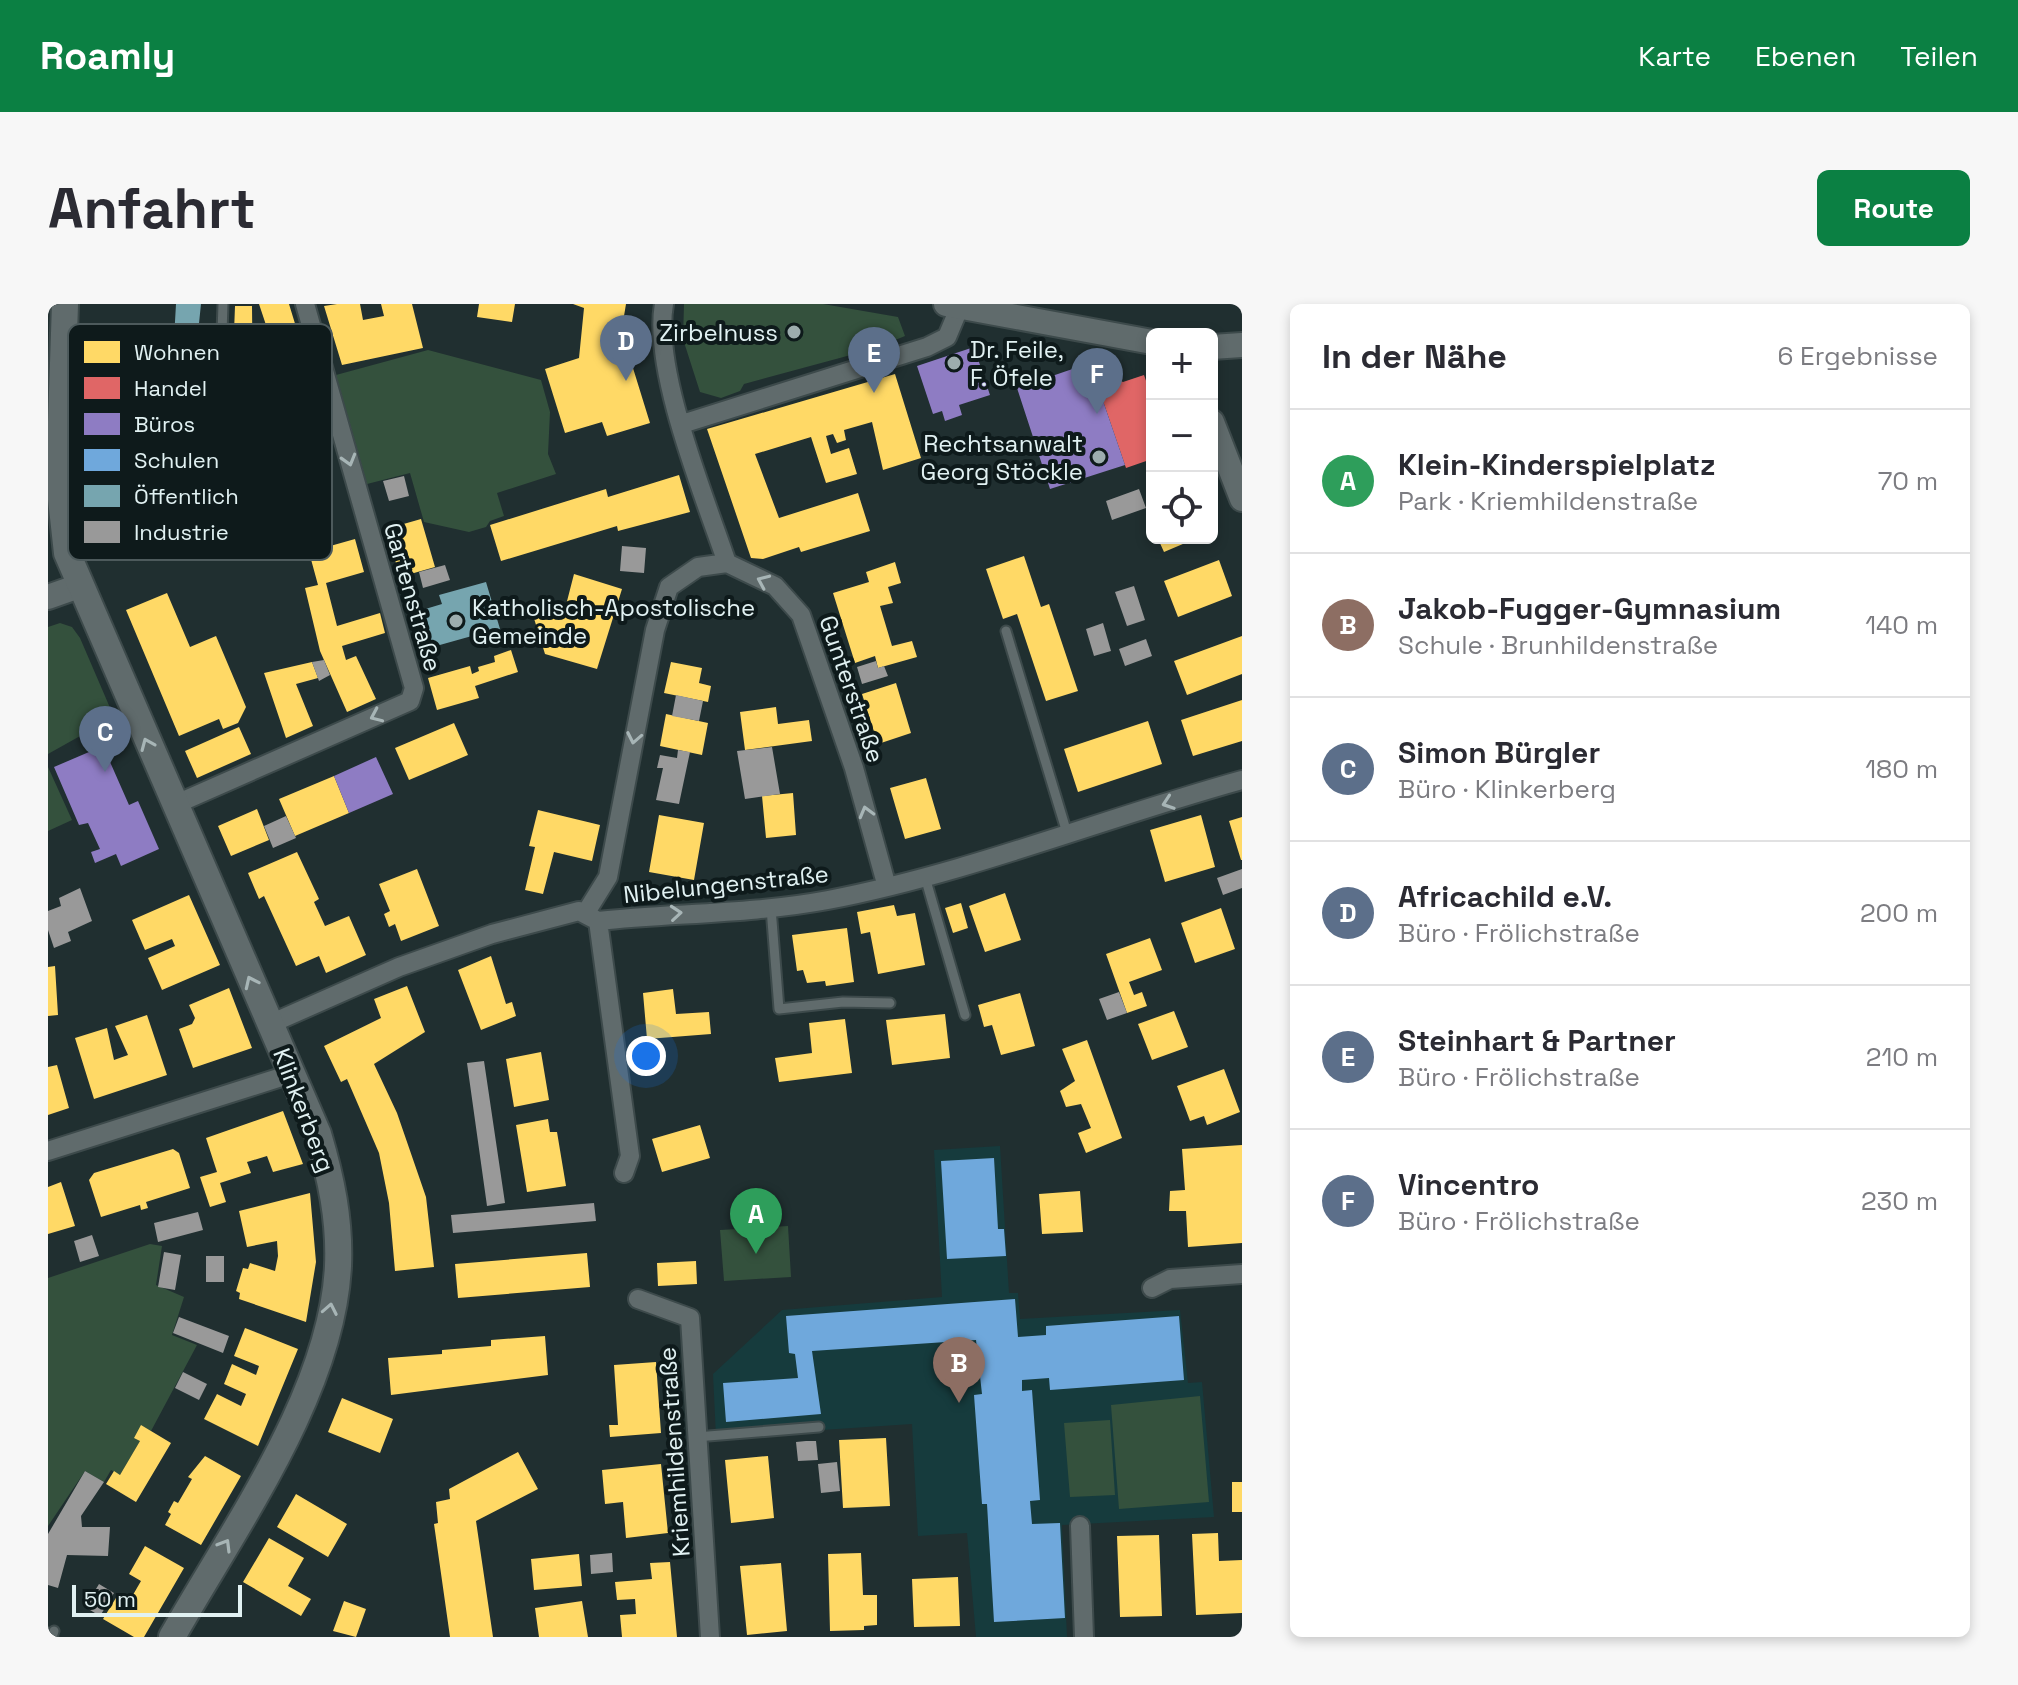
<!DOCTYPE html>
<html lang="de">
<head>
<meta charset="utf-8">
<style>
  :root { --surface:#fff; --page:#f7f7f7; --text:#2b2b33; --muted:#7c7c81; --line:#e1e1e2; --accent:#0b8043 }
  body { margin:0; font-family:"Space Grotesk",sans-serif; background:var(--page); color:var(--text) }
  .controls { position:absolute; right:24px; top:24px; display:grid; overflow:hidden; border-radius:12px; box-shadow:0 4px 12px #0003 }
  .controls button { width:72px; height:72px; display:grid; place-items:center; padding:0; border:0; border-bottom:2px solid var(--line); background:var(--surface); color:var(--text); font:40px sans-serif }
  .scale { position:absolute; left:24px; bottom:20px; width:170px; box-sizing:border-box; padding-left:8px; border:4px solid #e1f1f2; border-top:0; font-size:22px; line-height:28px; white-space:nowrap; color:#e1f1f2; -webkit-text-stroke:6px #0e1a1b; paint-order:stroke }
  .you { position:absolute; left:598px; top:752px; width:28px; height:28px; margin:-20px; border:6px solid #fff; border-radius:50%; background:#1a73e8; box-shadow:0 0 0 12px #1a73e833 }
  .badge { display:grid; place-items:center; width:52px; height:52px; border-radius:50%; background:var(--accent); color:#fff; font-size:26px; font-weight:700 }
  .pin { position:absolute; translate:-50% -66px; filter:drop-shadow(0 2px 4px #0008) }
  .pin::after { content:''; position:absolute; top:42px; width:28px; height:24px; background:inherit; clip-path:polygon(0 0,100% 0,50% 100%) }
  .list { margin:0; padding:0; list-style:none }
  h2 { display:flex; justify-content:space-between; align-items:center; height:104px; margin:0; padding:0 32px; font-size:34px }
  h2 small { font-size:26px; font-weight:400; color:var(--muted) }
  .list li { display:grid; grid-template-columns:52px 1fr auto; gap:24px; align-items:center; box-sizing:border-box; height:144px; padding:0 32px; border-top:2px solid var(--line) }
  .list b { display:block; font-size:30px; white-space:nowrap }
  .list p { margin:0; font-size:26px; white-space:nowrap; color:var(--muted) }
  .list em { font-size:26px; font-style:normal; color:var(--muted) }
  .icon { flex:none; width:44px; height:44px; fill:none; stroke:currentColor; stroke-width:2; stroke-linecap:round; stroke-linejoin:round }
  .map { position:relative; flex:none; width:1194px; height:1333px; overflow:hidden; border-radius:12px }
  header { display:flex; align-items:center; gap:48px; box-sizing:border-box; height:112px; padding:0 40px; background:var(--accent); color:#fff }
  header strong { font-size:38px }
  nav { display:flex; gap:44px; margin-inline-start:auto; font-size:28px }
  .intro { display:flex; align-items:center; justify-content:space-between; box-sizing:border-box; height:192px; padding:0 48px }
  h1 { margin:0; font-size:56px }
  .button { padding:20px 36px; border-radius:12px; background:var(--accent); color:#fff; font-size:28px; font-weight:700 }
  main { display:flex; gap:48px; padding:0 48px }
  aside { flex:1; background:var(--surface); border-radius:12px; box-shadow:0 4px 12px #0003 }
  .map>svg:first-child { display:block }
</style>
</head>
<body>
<header>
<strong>Roamly</strong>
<nav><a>Karte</a><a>Ebenen</a><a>Teilen</a></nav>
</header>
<div class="intro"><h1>Anfahrt</h1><a class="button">Route</a></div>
<main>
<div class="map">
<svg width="1194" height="1333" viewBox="0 0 1194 1333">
  <rect width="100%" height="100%" fill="#202f30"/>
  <path fill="#163b3d" d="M952 842 961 989H970L972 1015 1132 1006 1140 1079 1154 1078 1166 1213 1014 1221 1019 1333H928L919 1229 870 1232 864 1120 668 1133 665 1070 734 1006 894 993 886 846Z"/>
  <path fill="#34513d" d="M636 0H775L850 13 857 32 825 45 696 80 692 87 673 94 652 88 635 35Z
    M380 46 493 76 502 108 500 150 508 170 449 189 456 212 442 217 438 223 421 228 376 218 362 169 319 180 288 71Z
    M12 319 24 323 32 334 66 413 0 450V323Z
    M0 463 24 516 0 527Z
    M740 922 743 973 676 977 672 926Z
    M102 940 114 942 108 981 136 993 124 1031 149 1041 103 1127 94 1122 92 1137 72 1171 63 1166 56 1178 37 1167 0 1222V974Z
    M1152 1092 1161 1198 1071 1205 1063 1101Z
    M1062 1116 1067 1191 1022 1193 1016 1119Z"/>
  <path fill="#ffd966" d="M211 0H241L256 49 240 55 242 62 226 67 224 62 220 63 214 46 220 44 213 23 218 21Z
    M289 0H312L315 16 336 12 333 0H364L375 44 294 61 276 2Z
    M431 0H467L464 18 429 13Z
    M525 0H578L572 36 576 35 602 119 559 132 554 118 517 129 497 65 531 54 536 4Z
    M187 2H204L205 100 225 93 224 89 262 77 270 103 200 123 201 186H180Z
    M847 70 873 154 835 166 824 118 796 126 798 136 789 139 785 130 778 132 783 150 801 144 809 170 778 179 763 133 707 150 731 214 810 189 822 227 753 248 751 243 715 255 703 254 659 125Z
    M631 171 642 208 570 227 569 222 453 257 442 221 558 185 560 193Z
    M373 215 387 263 352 273 338 225Z
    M1103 234H1149L1116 248 1111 237 1105 239Z
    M307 235 316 268 278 279 289 322 332 309 337 329 294 342 298 356 308 352 328 395 299 408 272 347 257 284 270 281 261 248Z
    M976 252 993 303 1001 300 1030 387 998 397 969 310 955 315 938 265Z
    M1171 256 1184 292 1130 313 1116 277Z
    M847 258 853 279 840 283 845 299 832 302 844 342 864 337 869 353 830 364 827 352 807 359 785 289 821 278 818 268Z
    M526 270 574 285 549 365 497 350 484 308 503 300 517 305Z
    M119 289 142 343 168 332 198 403 190 419 175 425 171 415 131 432 78 306Z
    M1194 332V370L1139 391 1126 357Z
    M463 346 470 368 427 382 431 394 389 406 380 374 422 362 424 370 431 367 430 363 447 358 446 352Z
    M264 358 270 374 248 380 265 422 238 434 216 369Z
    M623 358 654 364 651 379 663 382 660 398 616 389Z
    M848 379 863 429 830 440 814 390Z
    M1194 396V437L1145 452 1133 416Z
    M728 403 730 420 761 416 764 437 697 446 692 408Z
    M618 410 660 419 654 451 612 442Z
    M1100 417 1114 460 1030 488 1016 445Z
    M406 419 420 451 361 476 347 444Z
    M191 423 203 450 149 474 137 447Z
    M286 472 301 509 247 532 231 495Z
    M878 474 893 525 857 535 842 484Z
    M745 489 748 531 718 534 714 492Z
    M209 505 221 536 183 552 170 522Z
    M490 506 552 521 544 557 506 548 495 590 477 586 487 543 481 542Z
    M611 511 656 519 646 576 601 568Z
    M1153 511 1167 563 1117 578 1102 526Z
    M1194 513V556H1193L1181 517Z
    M249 548 271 595 266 598 277 622 301 612 318 651 278 669 271 652 248 662 216 592 211 595 200 569Z
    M369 565 391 622 353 637 347 620 341 623 336 610 342 607 331 580Z
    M957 589 973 636 937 648 921 602Z
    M141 591 172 661 114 686 100 654 127 642 124 635 97 646 84 616Z
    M913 599 920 624 905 629 897 604Z
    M846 601 849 612 867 609 877 661 830 670 822 628 813 630 809 608Z
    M1173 604 1187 645 1147 659 1133 619Z
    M799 624 806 678 778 682 777 677 759 679 755 666 749 667 744 631Z
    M1102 634 1114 666 1081 678 1086 691 1094 688 1099 702 1079 709 1058 650Z
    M443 652 458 700 464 698 468 712 433 726 410 666Z
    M7 662 10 711 0 712V663Z
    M359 682 377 728 326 760 349 809 378 893 386 963 347 967 341 899 331 849 299 775 293 778 276 742 333 714 326 695Z
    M181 684 204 744 145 764 131 725 144 720 147 714 141 701Z
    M625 685 628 710 661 708 663 730 599 735 595 689Z
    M972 689 987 742 953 751 944 721 936 723 930 701Z
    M1126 707 1140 743 1104 756 1090 720Z
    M897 710 902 754 844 761 838 716Z
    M99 711 119 771 46 795 27 734 59 724 66 756 80 751 67 722Z
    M797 715 804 769 731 778 727 754 764 749 761 719Z
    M1039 736 1074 834 1038 849 1030 829 1043 824 1033 800 1018 803 1012 787 1027 777 1014 745Z
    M493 748 501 796 466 803 458 755Z
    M9 761 21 804 0 811V763Z
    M1176 765 1192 808 1159 821 1156 812 1142 817 1129 782Z
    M235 807 255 860 225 868 219 852 199 858 203 869 172 879 178 898 162 903 152 873 169 868 158 834Z
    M500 815 502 828H509L518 882 479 888 468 821Z
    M652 821 662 854 614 868 604 835Z
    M1194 841V939L1140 943 1138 907H1121L1122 887 1137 886 1134 845Z
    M125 845 131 849 142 884 98 898 100 904 93 906 92 901 53 913 41 876 46 869Z
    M13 878 27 922 0 930V883Z
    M1032 887 1035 928 994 930 991 890Z
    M262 889 268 958 258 1018 191 995 192 989 188 987 195 964 200 965 202 959 227 967 230 952 229 937 199 943 191 907Z
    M539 949 542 983 410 994 407 960Z
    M648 957 649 980 610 982 609 959Z
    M197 1024 250 1045 210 1142 156 1115 169 1090 193 1102 198 1090 176 1080 184 1060 208 1071 211 1062 186 1052Z
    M497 1032 500 1071 343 1091 340 1054 394 1050V1046L443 1042V1036Z
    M608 1058 613 1129 562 1133 561 1121H570L566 1061Z
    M294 1094 345 1115 332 1149 280 1128Z
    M93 1121 123 1139 88 1198 58 1180 66 1167 72 1171 92 1137 86 1134Z
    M838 1134 842 1202 795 1204 791 1136Z
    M470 1148 490 1185 428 1217 445 1333H402L386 1220 390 1219 388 1198 402 1195 401 1185Z
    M157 1152 193 1172 153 1241 117 1221 123 1210 120 1208 126 1197 130 1199 144 1175 140 1173Z
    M720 1152 726 1214 683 1219 677 1156Z
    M613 1160 620 1229 578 1234 575 1198 557 1200 554 1166Z
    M1184 1178H1194V1208H1184Z
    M248 1190 299 1220 280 1253 229 1223Z
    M1170 1229 1171 1257 1194 1256V1309L1148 1311 1144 1230Z
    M1111 1231 1114 1312 1072 1313 1069 1232Z
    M221 1234 256 1254 240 1282 263 1295 253 1312 195 1278Z
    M97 1242 136 1264 96 1333H86L55 1315 71 1289 82 1296 93 1277 81 1270Z
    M813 1249 815 1291H829V1321L816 1322V1326L782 1327 780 1250Z
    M531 1250 534 1282 486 1286 483 1255Z
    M622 1258 629 1333H574L572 1311 588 1310 587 1295 569 1296 567 1278 604 1275 602 1259Z
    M733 1259 739 1327 699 1331 692 1262Z
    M910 1273 912 1322 866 1323 864 1275Z
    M296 1297 318 1305 308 1333 285 1327Z
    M534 1297 540 1333H491L487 1304Z"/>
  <path fill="#e06666" d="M1043 62 1075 78 1096 71 1104 94V155L1078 164Z"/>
  <path fill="#8e7cc3" d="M926 43 942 91 911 101 914 111 897 117 894 107 885 110 869 62Z
    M1042 59 1077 161 1002 185 969 84Z
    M55 442 81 501 90 497 111 545 73 562 68 550 47 559 43 548 52 545 40 519 31 521 6 463Z
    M328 453 345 490 301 509 286 472Z"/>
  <path fill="#6fa8dc" d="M946 854 950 925H956L958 952 899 955 893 857Z
    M967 995 970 1033 998 1031V1022L1131 1012 1136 1076 1002 1086 1001 1074 974 1076V1087L984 1086 992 1196 982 1197 984 1220 1012 1219 1017 1314 946 1318 939 1200H934L926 1091 934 1090 928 1036 764 1047 773 1110 678 1118 675 1079 750 1074 747 1050 741 1049 738 1012Z"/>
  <path fill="#76a5af" d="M128 0H153L140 126 71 120 77 48 125 52Z
    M438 278 455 335 434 341 431 330 374 346 364 309 394 300 391 291Z"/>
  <path fill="#999" d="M356 172 361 192 341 197 335 177Z
    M1091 185 1098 204 1064 216 1058 197Z
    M574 242 598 244 596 269 572 267Z
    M397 261 402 276 375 284 371 268Z
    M1086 282 1097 316 1079 322 1067 288Z
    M1055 319 1063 347 1046 352 1038 325Z
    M1098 335 1104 352 1077 362 1071 345Z
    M276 356 282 371 271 377 264 358Z
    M828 357 830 364 836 362 840 372 814 380 809 363Z
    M628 391 655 397 651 417 624 412Z
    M724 443 732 490 697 495 689 447Z
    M630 446 642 448 631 500 608 496 615 464H609L612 451 629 454Z
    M238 512 248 534 225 544 216 522Z
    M1194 565V584L1175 591 1169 574Z
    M32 584 44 617 20 628 23 637 6 644 0 626V607L13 602 11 594Z
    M1071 688 1079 709 1059 716 1051 695Z
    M436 757 457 899 439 902 419 759Z
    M546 899 548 917 405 929 403 911Z
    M150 908 155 926 110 938 106 919Z
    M44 931 51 952 32 958 26 937Z
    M116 948 133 951 127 986 110 983Z
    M158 952H176V978H158Z
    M131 1013 181 1032 175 1049 125 1029Z
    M135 1068 159 1080 151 1096 127 1084Z
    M758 1137H768L770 1156 750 1157 748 1138Z
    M789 1158 792 1187 773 1189 770 1160Z
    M37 1167 56 1178 33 1212 34 1223H62L60 1252 19 1251 10 1284 0 1281V1230Z
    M564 1249 565 1268 543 1270 542 1251Z
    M51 1280 66 1289 52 1312 37 1303Z"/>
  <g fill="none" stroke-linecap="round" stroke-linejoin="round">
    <defs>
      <path id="service" d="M16 131 170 143 175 0
        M958 327 1019 529
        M877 573 917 711
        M723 604 731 705 795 698 842 699
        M648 1133 771 1123
        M4 1333 6 1327"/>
      <path id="minor" d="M616 0C604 65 657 194 679 259
        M634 120 879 43 899 33 912 2
        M126 501 362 397 366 384 257 0
        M537 610 560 573 607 326 621 283 650 263 679 259 727 282 753 311 806 464 839 583
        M550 617 582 852 576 869
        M222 720 351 663 444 630 531 607 550 617C627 609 705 610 780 596 921 569 1056 514 1194 476
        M0 847 243 770
        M1104 984 1122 975 1194 970
        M590 995 642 1014 662 1333
        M1032 1222 1036 1333"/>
      <path id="tertiary" d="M898 0 1104 38
        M1164 43 1194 41
        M1164 118 1194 195
        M0 293 31 282"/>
      <path id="secondary" d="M17 0 11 177 19 249 270 830C283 874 292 916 290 962 284 1089 185 1225 124 1333"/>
    </defs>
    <use href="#service" stroke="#3d4a4b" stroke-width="13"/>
    <use href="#minor" stroke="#3d4a4b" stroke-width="22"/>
    <use href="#tertiary" stroke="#3d4a4b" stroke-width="28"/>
    <use href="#secondary" stroke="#3d4a4b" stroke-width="30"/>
    <use href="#service" stroke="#606b6c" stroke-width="9"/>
    <use href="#minor" stroke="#606b6c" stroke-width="18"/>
    <use href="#tertiary" stroke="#606b6c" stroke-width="24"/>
    <use href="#secondary" stroke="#606b6c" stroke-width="26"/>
  </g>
  <defs><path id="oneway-chevron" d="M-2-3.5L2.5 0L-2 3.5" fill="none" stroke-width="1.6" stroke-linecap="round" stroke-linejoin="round" transform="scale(2)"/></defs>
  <g stroke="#a7b5b6">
    <use href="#oneway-chevron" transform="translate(301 156) rotate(74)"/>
    <use href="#oneway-chevron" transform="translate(715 277) rotate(-156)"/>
    <use href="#oneway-chevron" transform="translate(328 412) rotate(156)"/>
    <use href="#oneway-chevron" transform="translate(586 434) rotate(101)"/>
    <use href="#oneway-chevron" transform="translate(99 440) rotate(-113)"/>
    <use href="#oneway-chevron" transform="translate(1120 499) rotate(161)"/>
    <use href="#oneway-chevron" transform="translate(818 508) rotate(-105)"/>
    <use href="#oneway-chevron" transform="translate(628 609) rotate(-5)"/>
    <use href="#oneway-chevron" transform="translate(203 678) rotate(-115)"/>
    <use href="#oneway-chevron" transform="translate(282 1005) rotate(-79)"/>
    <use href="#oneway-chevron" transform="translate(177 1241) rotate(-59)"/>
  </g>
  <g fill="#9dadae" stroke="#0e1a1b" stroke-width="3">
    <circle cx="746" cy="28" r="8"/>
    <circle cx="906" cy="59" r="8"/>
    <circle cx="1051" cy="153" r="8"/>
    <circle cx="408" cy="317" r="8"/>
  </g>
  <g text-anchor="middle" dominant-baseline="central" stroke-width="8" stroke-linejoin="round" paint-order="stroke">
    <g font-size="24" fill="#e1f1f2" stroke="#0e1a1b" text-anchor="end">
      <text x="730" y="28">Zirbelnuss</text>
      <text x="922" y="45" text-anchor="start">Dr. Feile,<tspan x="922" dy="28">F. Öfele</tspan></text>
      <text x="1035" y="139">Rechtsanwalt<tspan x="1035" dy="28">Georg Stöckle</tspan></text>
      <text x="424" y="303" text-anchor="start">Katholisch-Apostolische<tspan x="424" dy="28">Gemeinde</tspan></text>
    </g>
    <g font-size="24" fill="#e1f1f2" stroke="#0e1a1b">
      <text transform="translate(365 293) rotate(74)">Gartenstraße</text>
      <text transform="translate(804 385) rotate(71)">Gunterstraße</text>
      <text transform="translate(678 580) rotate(-6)">Nibelungenstraße</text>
      <text transform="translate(256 806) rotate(69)">Klinkerberg</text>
      <text transform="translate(626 1148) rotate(-94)">Kriemhildenstraße</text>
    </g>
  </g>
  <rect x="20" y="20" width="264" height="236" rx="12" fill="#0e1a1b" stroke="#4d5a5c" stroke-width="2"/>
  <rect x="36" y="37" width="36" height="22" fill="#ffd966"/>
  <rect x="36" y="73" width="36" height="22" fill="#e06666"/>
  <rect x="36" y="109" width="36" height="22" fill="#8e7cc3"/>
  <rect x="36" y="145" width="36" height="22" fill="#6fa8dc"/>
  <rect x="36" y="181" width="36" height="22" fill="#76a5af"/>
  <rect x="36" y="217" width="36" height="22" fill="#999"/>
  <g font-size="22" fill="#e1f1f2">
    <text x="86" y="56">Wohnen</text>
    <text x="86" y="92">Handel</text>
    <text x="86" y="128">Büros</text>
    <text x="86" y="164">Schulen</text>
    <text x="86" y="200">Öffentlich</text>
    <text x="86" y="236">Industrie</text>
  </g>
</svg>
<div class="controls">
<button>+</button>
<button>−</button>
<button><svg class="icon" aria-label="locate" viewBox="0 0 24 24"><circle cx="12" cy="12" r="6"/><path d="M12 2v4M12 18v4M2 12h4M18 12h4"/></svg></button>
</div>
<div class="scale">50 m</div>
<div class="you"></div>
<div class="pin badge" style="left:708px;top:950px;background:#2e9e5b">A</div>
<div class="pin badge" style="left:911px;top:1099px;background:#8d6e63">B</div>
<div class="pin badge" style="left:57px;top:468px;background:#5c6f8a">C</div>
<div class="pin badge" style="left:578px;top:77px;background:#5c6f8a">D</div>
<div class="pin badge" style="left:826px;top:89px;background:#5c6f8a">E</div>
<div class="pin badge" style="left:1049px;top:110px;background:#5c6f8a">F</div>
</div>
<aside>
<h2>In der Nähe<small>6 Ergebnisse</small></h2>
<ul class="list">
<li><span class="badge" style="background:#2e9e5b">A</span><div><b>Klein-Kinderspielplatz</b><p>Park · Kriemhildenstraße</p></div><em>70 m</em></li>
<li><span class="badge" style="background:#8d6e63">B</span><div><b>Jakob-Fugger-Gymnasium</b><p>Schule · Brunhildenstraße</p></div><em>140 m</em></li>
<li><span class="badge" style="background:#5c6f8a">C</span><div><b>Simon Bürgler</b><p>Büro · Klinkerberg</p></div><em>180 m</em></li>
<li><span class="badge" style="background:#5c6f8a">D</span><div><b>Africachild e.V.</b><p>Büro · Frölichstraße</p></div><em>200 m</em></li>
<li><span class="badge" style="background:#5c6f8a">E</span><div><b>Steinhart &amp; Partner</b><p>Büro · Frölichstraße</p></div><em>210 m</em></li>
<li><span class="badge" style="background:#5c6f8a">F</span><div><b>Vincentro</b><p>Büro · Frölichstraße</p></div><em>230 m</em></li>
</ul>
</aside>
</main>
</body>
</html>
